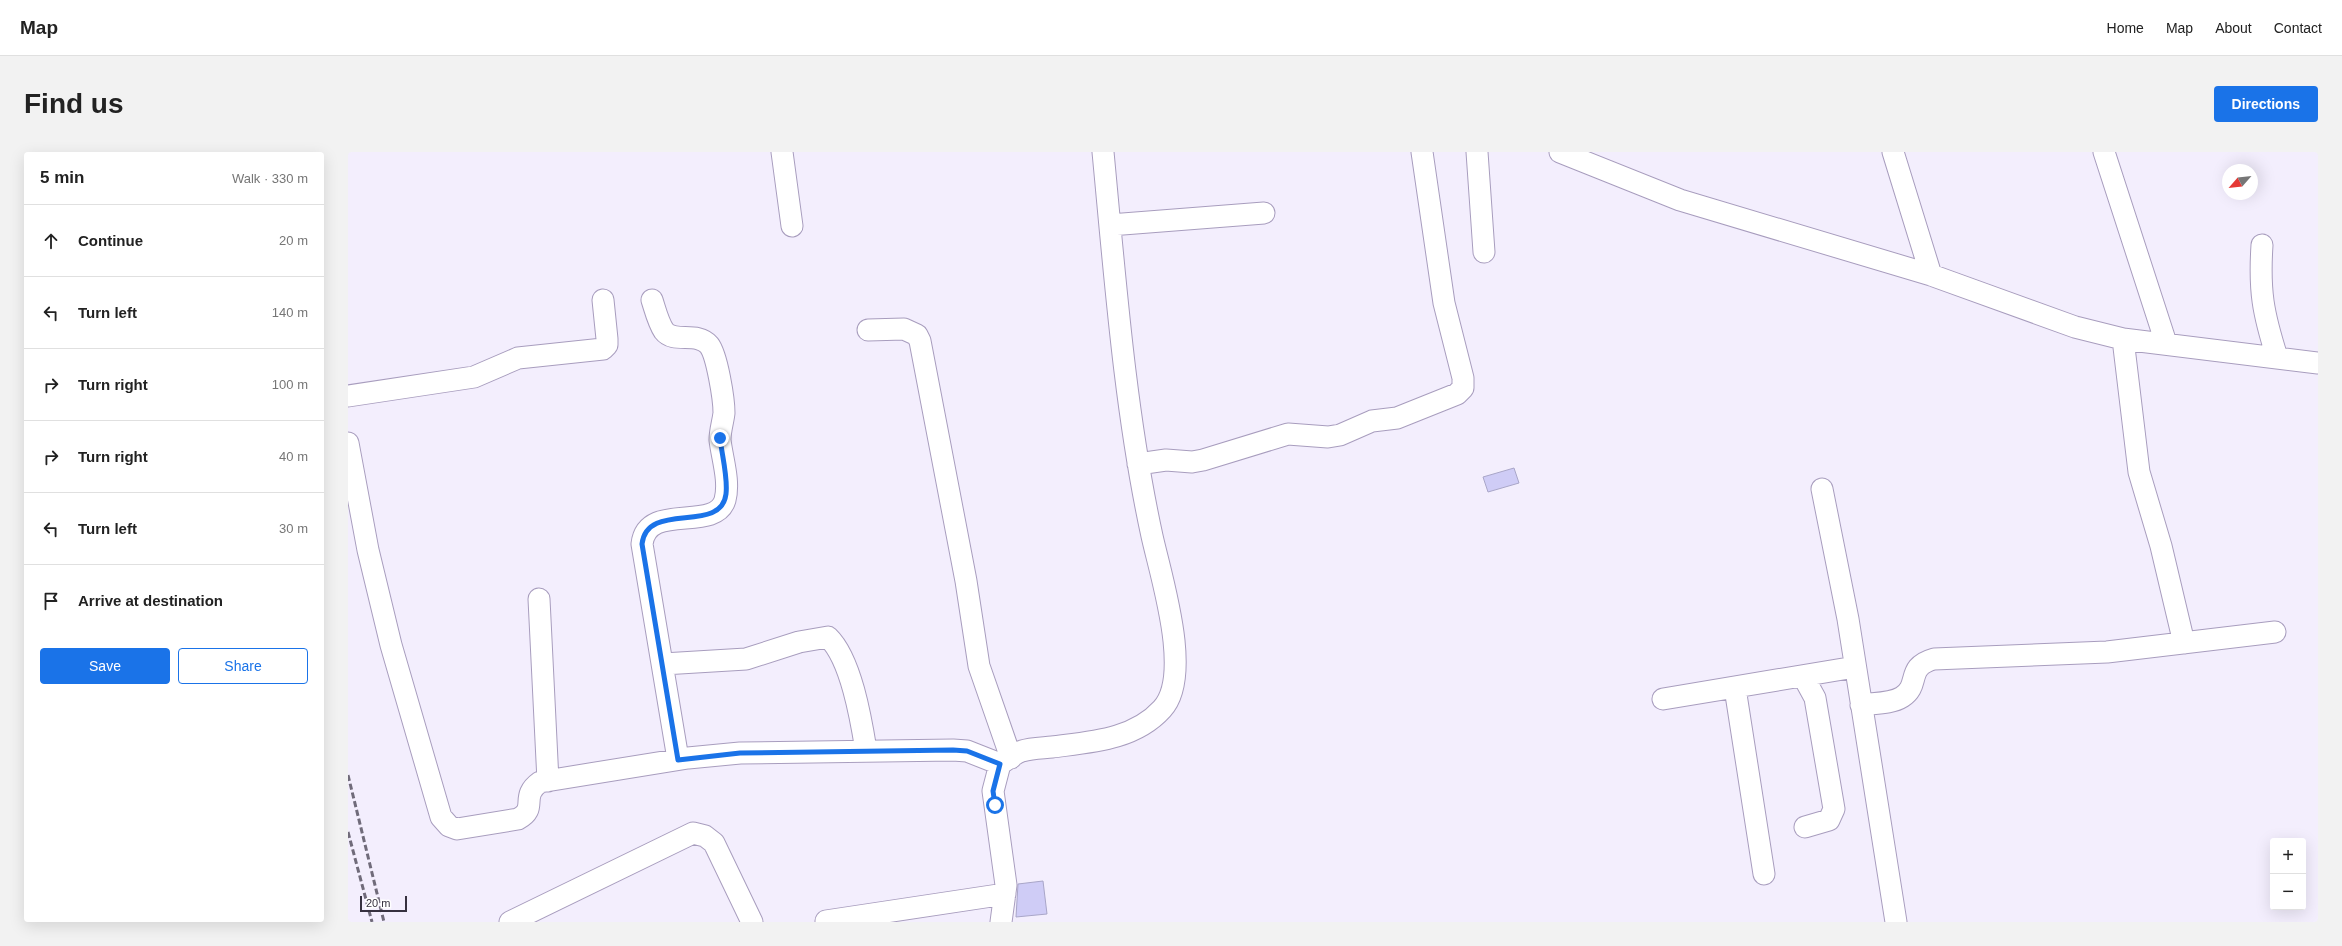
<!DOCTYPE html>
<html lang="en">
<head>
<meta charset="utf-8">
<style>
  :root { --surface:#fff; --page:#f2f2f2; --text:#222; --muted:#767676; --line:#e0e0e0; --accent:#1a73e8 }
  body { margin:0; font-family:Arial,sans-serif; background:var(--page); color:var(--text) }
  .controls { position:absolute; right:12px; bottom:12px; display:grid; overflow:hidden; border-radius:4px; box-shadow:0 4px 16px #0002 }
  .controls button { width:36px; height:36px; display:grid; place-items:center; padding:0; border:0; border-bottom:1px solid var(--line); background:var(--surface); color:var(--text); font:20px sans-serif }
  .compass { position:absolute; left:1874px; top:12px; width:36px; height:36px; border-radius:50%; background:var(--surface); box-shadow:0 4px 16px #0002; rotate:242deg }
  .scale { position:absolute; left:12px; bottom:10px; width:47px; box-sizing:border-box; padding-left:4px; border:2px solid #36313f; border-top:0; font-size:11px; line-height:14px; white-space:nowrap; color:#36313f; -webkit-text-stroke:3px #fff; paint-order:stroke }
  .stop { position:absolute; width:12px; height:12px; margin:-9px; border:3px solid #1a73e8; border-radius:50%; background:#fff }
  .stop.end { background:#1a73e8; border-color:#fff; box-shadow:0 1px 4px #0008 }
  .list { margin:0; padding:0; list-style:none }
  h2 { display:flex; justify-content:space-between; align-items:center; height:52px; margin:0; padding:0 16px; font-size:17px }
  h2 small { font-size:13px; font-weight:400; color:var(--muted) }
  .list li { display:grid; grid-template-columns:26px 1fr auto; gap:12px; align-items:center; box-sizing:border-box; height:72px; padding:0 16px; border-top:1px solid var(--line) }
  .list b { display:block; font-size:15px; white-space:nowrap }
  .list em { font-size:13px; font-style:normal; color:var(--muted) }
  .actions { display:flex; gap:8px; padding:12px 16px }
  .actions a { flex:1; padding:9px 0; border:1px solid var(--accent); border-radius:4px; text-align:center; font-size:14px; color:var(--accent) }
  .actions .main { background:var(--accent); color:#fff }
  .icon { flex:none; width:22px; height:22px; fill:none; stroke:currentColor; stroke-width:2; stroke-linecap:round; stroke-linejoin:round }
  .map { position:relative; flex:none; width:1970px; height:770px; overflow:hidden; border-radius:4px }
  header { display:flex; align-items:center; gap:24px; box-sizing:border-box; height:56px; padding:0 20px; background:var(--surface); border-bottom:1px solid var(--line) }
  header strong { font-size:19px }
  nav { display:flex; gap:22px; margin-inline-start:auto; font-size:14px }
  .intro { display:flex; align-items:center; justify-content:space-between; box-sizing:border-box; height:96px; padding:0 24px }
  h1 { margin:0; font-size:28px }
  .button { padding:10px 18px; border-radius:4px; background:var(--accent); color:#fff; font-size:14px; font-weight:700 }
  main { display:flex; gap:24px; padding:0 24px }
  aside { flex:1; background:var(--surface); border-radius:4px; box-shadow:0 4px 16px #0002 }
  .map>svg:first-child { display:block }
</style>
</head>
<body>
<header>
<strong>Map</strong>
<nav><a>Home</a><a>Map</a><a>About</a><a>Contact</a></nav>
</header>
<div class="intro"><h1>Find us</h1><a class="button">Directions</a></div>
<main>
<aside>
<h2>5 min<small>Walk · 330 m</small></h2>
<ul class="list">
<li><svg class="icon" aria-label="ahead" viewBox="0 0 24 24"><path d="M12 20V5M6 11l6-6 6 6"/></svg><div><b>Continue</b></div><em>20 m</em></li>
<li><svg class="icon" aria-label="left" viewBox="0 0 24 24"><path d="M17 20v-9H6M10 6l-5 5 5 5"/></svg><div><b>Turn left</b></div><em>140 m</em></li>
<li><svg class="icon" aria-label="right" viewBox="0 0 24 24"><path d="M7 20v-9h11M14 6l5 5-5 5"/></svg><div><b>Turn right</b></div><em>100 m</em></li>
<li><svg class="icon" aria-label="right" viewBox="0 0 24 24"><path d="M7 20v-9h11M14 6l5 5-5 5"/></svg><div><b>Turn right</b></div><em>40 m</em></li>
<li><svg class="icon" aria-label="left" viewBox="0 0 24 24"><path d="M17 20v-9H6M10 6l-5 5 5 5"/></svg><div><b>Turn left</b></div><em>30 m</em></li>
<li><svg class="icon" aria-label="arrive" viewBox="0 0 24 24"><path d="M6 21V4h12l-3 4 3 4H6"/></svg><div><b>Arrive at destination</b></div></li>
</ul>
<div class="actions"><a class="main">Save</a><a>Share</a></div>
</aside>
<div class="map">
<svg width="1970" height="770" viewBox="0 0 1970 770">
  <rect width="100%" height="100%" fill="#f3eefd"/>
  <path fill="#cfccf6" stroke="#a9a6c8" d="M1166 316 1171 331 1140 340 1135 325Z
    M695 729 699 762 668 765 670 732Z"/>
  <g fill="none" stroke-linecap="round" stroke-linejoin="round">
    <defs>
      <path id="minor" d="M434 0 444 74
        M1129 0 1136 100
        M1212 0 1332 48 1583 123 1727 175 1775 187 1970 211
        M1545 0 1583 123
        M1756 0 1818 191
        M762 73 916 61
        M1914 93C1911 139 1915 161 1929 205
        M304 148C307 157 310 170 316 179 326 192 349 179 361 193 369 203 376 247 376 261 375 270 372 278 372 288 374 306 382 329 377 348 367 381 299 349 294 392L330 607
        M520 178 556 177 569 183 572 189 618 429 631 514 663 606
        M1775 187 1791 320 1813 394 1836 491
        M0 244 126 225 170 206 255 197 259 193V187L255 148
        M0 291 20 398 43 493 93 665 101 674 109 677 170 667C191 656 171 645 192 630L340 606 392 601 605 598 619 599 652 612
        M790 312 818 308 844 310 855 308 940 282 980 285 992 283 1024 269 1049 266 1109 242 1115 236V226L1096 151 1074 0
        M1474 337 1500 467 1548 770
        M191 447 200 629
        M315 512 398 507 451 490 480 485C503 507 513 567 518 598
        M1455 524 1467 546 1486 657 1481 668 1457 675
        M1387 536 1416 722
        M1315 547 1507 515
        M1513 553C1525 551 1543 552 1554 545 1573 533 1557 515 1586 507L1759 500 1927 480
        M478 769 657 742
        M162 770 345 681 357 684 366 691 404 770
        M653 770 658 733 645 639 652 612C659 608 667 601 674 599 683 596 695 596 704 595 742 590 786 588 814 557 845 524 813 425 804 384 777 260 767 126 755 0"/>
    </defs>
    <use href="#minor" stroke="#a89dbe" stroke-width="23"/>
    <use href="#minor" stroke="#fff" stroke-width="21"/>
    <path stroke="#706b7a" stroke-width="3" stroke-dasharray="6 3" stroke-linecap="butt" d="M0 623 36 770
      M0 680 24 770"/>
  </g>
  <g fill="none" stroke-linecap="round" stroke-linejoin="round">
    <path stroke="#1a73e8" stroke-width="5" d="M372 286C374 304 380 325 378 342 373 383 299 348 294 392L330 608 392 601 605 598 619 599 652 612 645 639 647 653"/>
  </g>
</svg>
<div class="controls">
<button>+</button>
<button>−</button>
</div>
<svg class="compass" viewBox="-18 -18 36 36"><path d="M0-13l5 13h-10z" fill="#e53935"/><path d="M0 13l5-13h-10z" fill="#767676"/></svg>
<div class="scale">20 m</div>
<div class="stop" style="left:647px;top:653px"></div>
<div class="stop end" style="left:372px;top:286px"></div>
</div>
</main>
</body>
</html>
